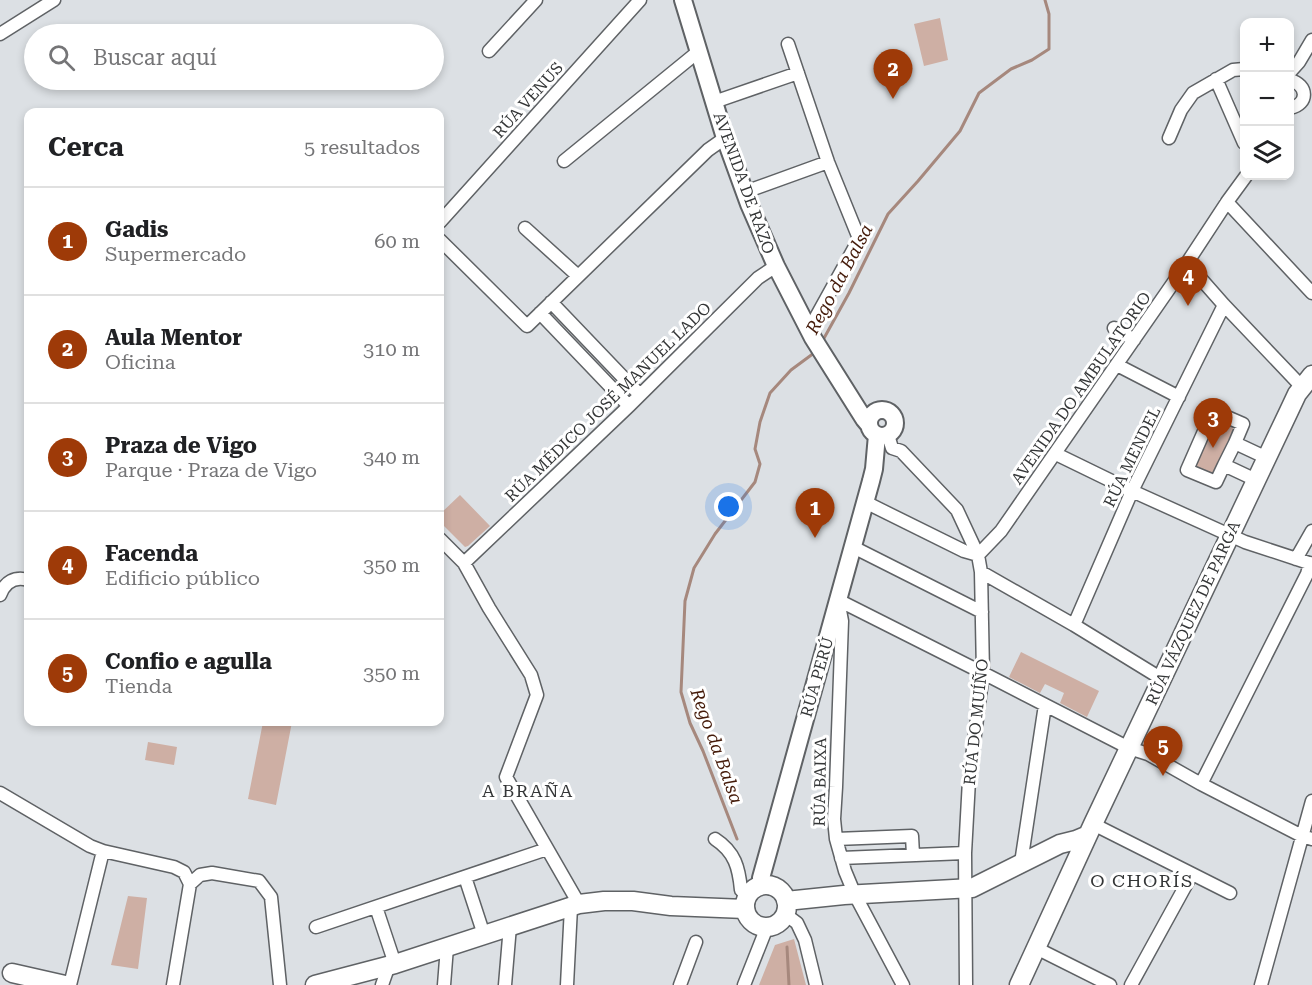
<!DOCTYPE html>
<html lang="es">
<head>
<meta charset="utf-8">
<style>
  :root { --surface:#fff; --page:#f2f2f2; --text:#202124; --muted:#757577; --line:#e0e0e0; --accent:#9e3a08 }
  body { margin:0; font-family:"Roboto Serif",serif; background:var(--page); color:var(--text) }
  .controls { position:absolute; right:18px; top:18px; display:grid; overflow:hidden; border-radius:12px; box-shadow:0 3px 9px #0003 }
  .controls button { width:54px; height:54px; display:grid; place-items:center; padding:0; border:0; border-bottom:2px solid var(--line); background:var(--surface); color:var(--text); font:30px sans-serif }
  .you { position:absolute; left:729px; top:507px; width:21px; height:21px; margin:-15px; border:4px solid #fff; border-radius:50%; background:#1a73e8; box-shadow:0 0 0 9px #1a73e833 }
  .badge { display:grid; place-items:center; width:39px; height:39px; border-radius:50%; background:var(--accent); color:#fff; font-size:20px; font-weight:700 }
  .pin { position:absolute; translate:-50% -50px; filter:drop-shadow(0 2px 3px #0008) }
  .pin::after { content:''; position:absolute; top:32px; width:21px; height:18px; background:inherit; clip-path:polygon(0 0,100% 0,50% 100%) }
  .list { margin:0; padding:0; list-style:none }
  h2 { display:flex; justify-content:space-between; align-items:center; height:78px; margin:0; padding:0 24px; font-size:26px }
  h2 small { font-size:20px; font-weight:400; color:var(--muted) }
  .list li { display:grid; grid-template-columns:39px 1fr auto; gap:18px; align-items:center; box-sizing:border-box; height:108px; padding:0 24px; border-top:2px solid var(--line) }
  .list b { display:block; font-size:22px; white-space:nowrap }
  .list p { margin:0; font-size:20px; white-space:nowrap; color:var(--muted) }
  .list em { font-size:20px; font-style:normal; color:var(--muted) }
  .icon { flex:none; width:33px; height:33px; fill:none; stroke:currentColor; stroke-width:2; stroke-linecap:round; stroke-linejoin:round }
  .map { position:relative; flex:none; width:1312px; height:985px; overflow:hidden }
  .search { position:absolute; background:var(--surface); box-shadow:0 3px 9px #0003; left:24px; top:24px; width:420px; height:66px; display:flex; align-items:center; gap:15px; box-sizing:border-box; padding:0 21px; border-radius:33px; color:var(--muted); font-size:22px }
  .panel { position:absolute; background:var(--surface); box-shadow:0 3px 9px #0003; left:24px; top:108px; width:420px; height:618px; border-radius:12px }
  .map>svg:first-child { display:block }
</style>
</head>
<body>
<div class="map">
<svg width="1312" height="985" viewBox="0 0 1312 985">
  <rect width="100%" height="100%" fill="#dce0e4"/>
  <path fill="#ceafa4" d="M940 18 948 60 924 66 914 24Z
    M1214 418 1234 427 1212 478 1192 469Z
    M460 495 490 526 468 546 465 547 440 522V514Z
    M1021 652 1099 691 1087 717 1060 703 1064 693 1045 684 1040 693 1009 677Z
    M263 722H292L276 805 248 799Z
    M148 742 177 747 174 765 145 760Z
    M128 896 147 898 138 969 111 965Z
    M794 939 806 985H759L775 945Z"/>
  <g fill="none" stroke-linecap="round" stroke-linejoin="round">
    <path stroke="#a6887d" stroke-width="3" d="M823 340 849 293 888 214 918 181 960 131 979 93 1011 69 1032 60 1049 49V14L1045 0
      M737 839 703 751 690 723 681 692 685 601 694 568 715 534 755 482 760 464 755 449 760 422 770 393 791 370 814 353
      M787 947 789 985"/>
    <defs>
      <path id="street" d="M0 34 54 0
        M788 44 828 162 858 236 857 243 815 319 807 326
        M489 51 536 0
        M1290 72 1299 62 1312 40
        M1216 79 1244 143
        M1290 80C1308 85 1309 104 1290 108
        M714 102 798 73
        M1169 138 1181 110 1193 93 1233 70 1244 69
        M564 161 699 51
        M745 192 828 162
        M1227 202 1312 293
        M440 222 640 0
        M525 228 578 276
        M440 240 527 326 708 150 725 138
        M1187 263 1224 305 1302 387
        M551 302 640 395
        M540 313 629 406
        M1114 328 1134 340
        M1117 365 1179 397
        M888 435 892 448 901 451 957 510 978 555 981 572 983 673 969 780 965 853 966 985
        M1056 454 1132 491 1245 542 1312 564
        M1224 465 1235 443
        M1256 480 1224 465 1216 482 1187 470 1213 411 1243 424 1235 443 1267 458
        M865 502 964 551 978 555
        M440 539 464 563 489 608 531 675 537 695 506 777 579 904
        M853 547 982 612
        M978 555 1001 531 1187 263 1227 202 1246 176
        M1296 559 1312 531
        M464 563 629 406 758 278 776 266
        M981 572 1074 625 1162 679
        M0 595C5 582 15 576 28 580
        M838 600 983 673 1129 748 1148 754 1201 784 1302 836 1312 839
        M839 605 842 621 836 787 834 819 836 839 845 871 855 895 903 985
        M1074 625 1132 491 1224 305
        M1201 784 1307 574 1310 563
        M0 793 90 846 103 851 174 867 184 872 190 884
        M1093 824 1230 893
        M715 839C735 852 739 868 741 890L748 895
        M836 839 912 836 913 855
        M841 858 965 853
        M1021 863 1045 705
        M465 877 484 935
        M190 884 200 875 212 873 259 881 271 897 280 985
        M376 907 395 964
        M785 914 797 923 805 940 816 985
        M316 927 547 849
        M1036 948 1110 985
        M70 985 103 851
        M173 985 190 884
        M382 985 389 965
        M444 985 447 947
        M505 985 510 926
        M567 985 571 907
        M680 985 696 942
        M744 985 767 927
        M1131 985 1192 874
        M1261 985 1312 801"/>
      <path id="secondary" d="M683 0 725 138 749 204 776 266 813 338 864 419 869 425
        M869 423a13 13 0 1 1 26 0a13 13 0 1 1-26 0Z
        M765 885 761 878 871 481 874 469 877 435"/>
      <path id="primary" d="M745 906a21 21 0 1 1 42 0a21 21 0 1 1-42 0Z
        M786 901 844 895 972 888 1060 844 1076 840 1088 835
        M12 973 65 985
        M315 985 395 964 579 904 604 901H633L671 906 745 909
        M1019 985 1093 824 1289 411 1297 394 1312 375"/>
    </defs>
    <use href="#street" stroke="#5f6265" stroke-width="15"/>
    <use href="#secondary" stroke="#5f6265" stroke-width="20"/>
    <use href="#primary" stroke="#5f6265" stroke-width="21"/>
    <use href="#street" stroke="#fff" stroke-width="12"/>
    <use href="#secondary" stroke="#fff" stroke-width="16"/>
    <use href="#primary" stroke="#fff" stroke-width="18"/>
  </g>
  <g text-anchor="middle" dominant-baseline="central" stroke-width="6" stroke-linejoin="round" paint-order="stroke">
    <g font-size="16" fill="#343637" stroke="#fff">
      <text transform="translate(528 100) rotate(-48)">RÚA VENUS</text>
      <text transform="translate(744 183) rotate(70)">AVENIDA DE RAZO</text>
      <text transform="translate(1081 388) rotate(-55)">AVENIDA DO AMBULATORIO</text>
      <text transform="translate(608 402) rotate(-44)">RÚA MÉDICO JOSÉ MANUEL LADO</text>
      <text transform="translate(1132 457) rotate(-64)">RÚA MENDEL</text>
      <text transform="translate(1193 613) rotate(-65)">RÚA VÁZQUEZ DE PARGA</text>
      <text transform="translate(817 677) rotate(-74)">RÚA PERÚ</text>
      <text transform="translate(976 722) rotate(-84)">RÚA DO MUÍÑO</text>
      <text transform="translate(820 782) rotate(-89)">RÚA BAIXA</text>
    </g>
    <g font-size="18" font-style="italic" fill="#451b0a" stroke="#fff">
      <text transform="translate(839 279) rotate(-62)">Rego da Balsa</text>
      <text transform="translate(717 746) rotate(70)">Rego da Balsa</text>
    </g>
    <g font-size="18" letter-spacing="1.5" fill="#343637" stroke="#fff">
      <text x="528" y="790">A BRAÑA</text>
      <text x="1142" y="880">O CHORÍS</text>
    </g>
  </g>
</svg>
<div class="controls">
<button>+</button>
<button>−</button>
<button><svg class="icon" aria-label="layers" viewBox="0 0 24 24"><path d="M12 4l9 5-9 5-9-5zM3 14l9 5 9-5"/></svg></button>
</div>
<div class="you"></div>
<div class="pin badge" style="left:815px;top:538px">1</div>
<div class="pin badge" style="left:893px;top:99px">2</div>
<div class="pin badge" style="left:1213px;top:448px">3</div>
<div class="pin badge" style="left:1188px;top:306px">4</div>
<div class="pin badge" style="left:1163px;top:776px">5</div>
<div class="search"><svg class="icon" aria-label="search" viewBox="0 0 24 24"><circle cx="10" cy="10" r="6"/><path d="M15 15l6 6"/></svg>Buscar aquí</div>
<section class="panel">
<h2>Cerca<small>5 resultados</small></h2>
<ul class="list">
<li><span class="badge">1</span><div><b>Gadis</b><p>Supermercado</p></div><em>60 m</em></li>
<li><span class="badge">2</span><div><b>Aula Mentor</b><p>Oficina</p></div><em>310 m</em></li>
<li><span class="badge">3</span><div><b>Praza de Vigo</b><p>Parque · Praza de Vigo</p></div><em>340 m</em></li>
<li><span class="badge">4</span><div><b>Facenda</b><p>Edificio público</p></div><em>350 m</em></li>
<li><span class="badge">5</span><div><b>Confio e agulla</b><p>Tienda</p></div><em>350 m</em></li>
</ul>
</section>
</div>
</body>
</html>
